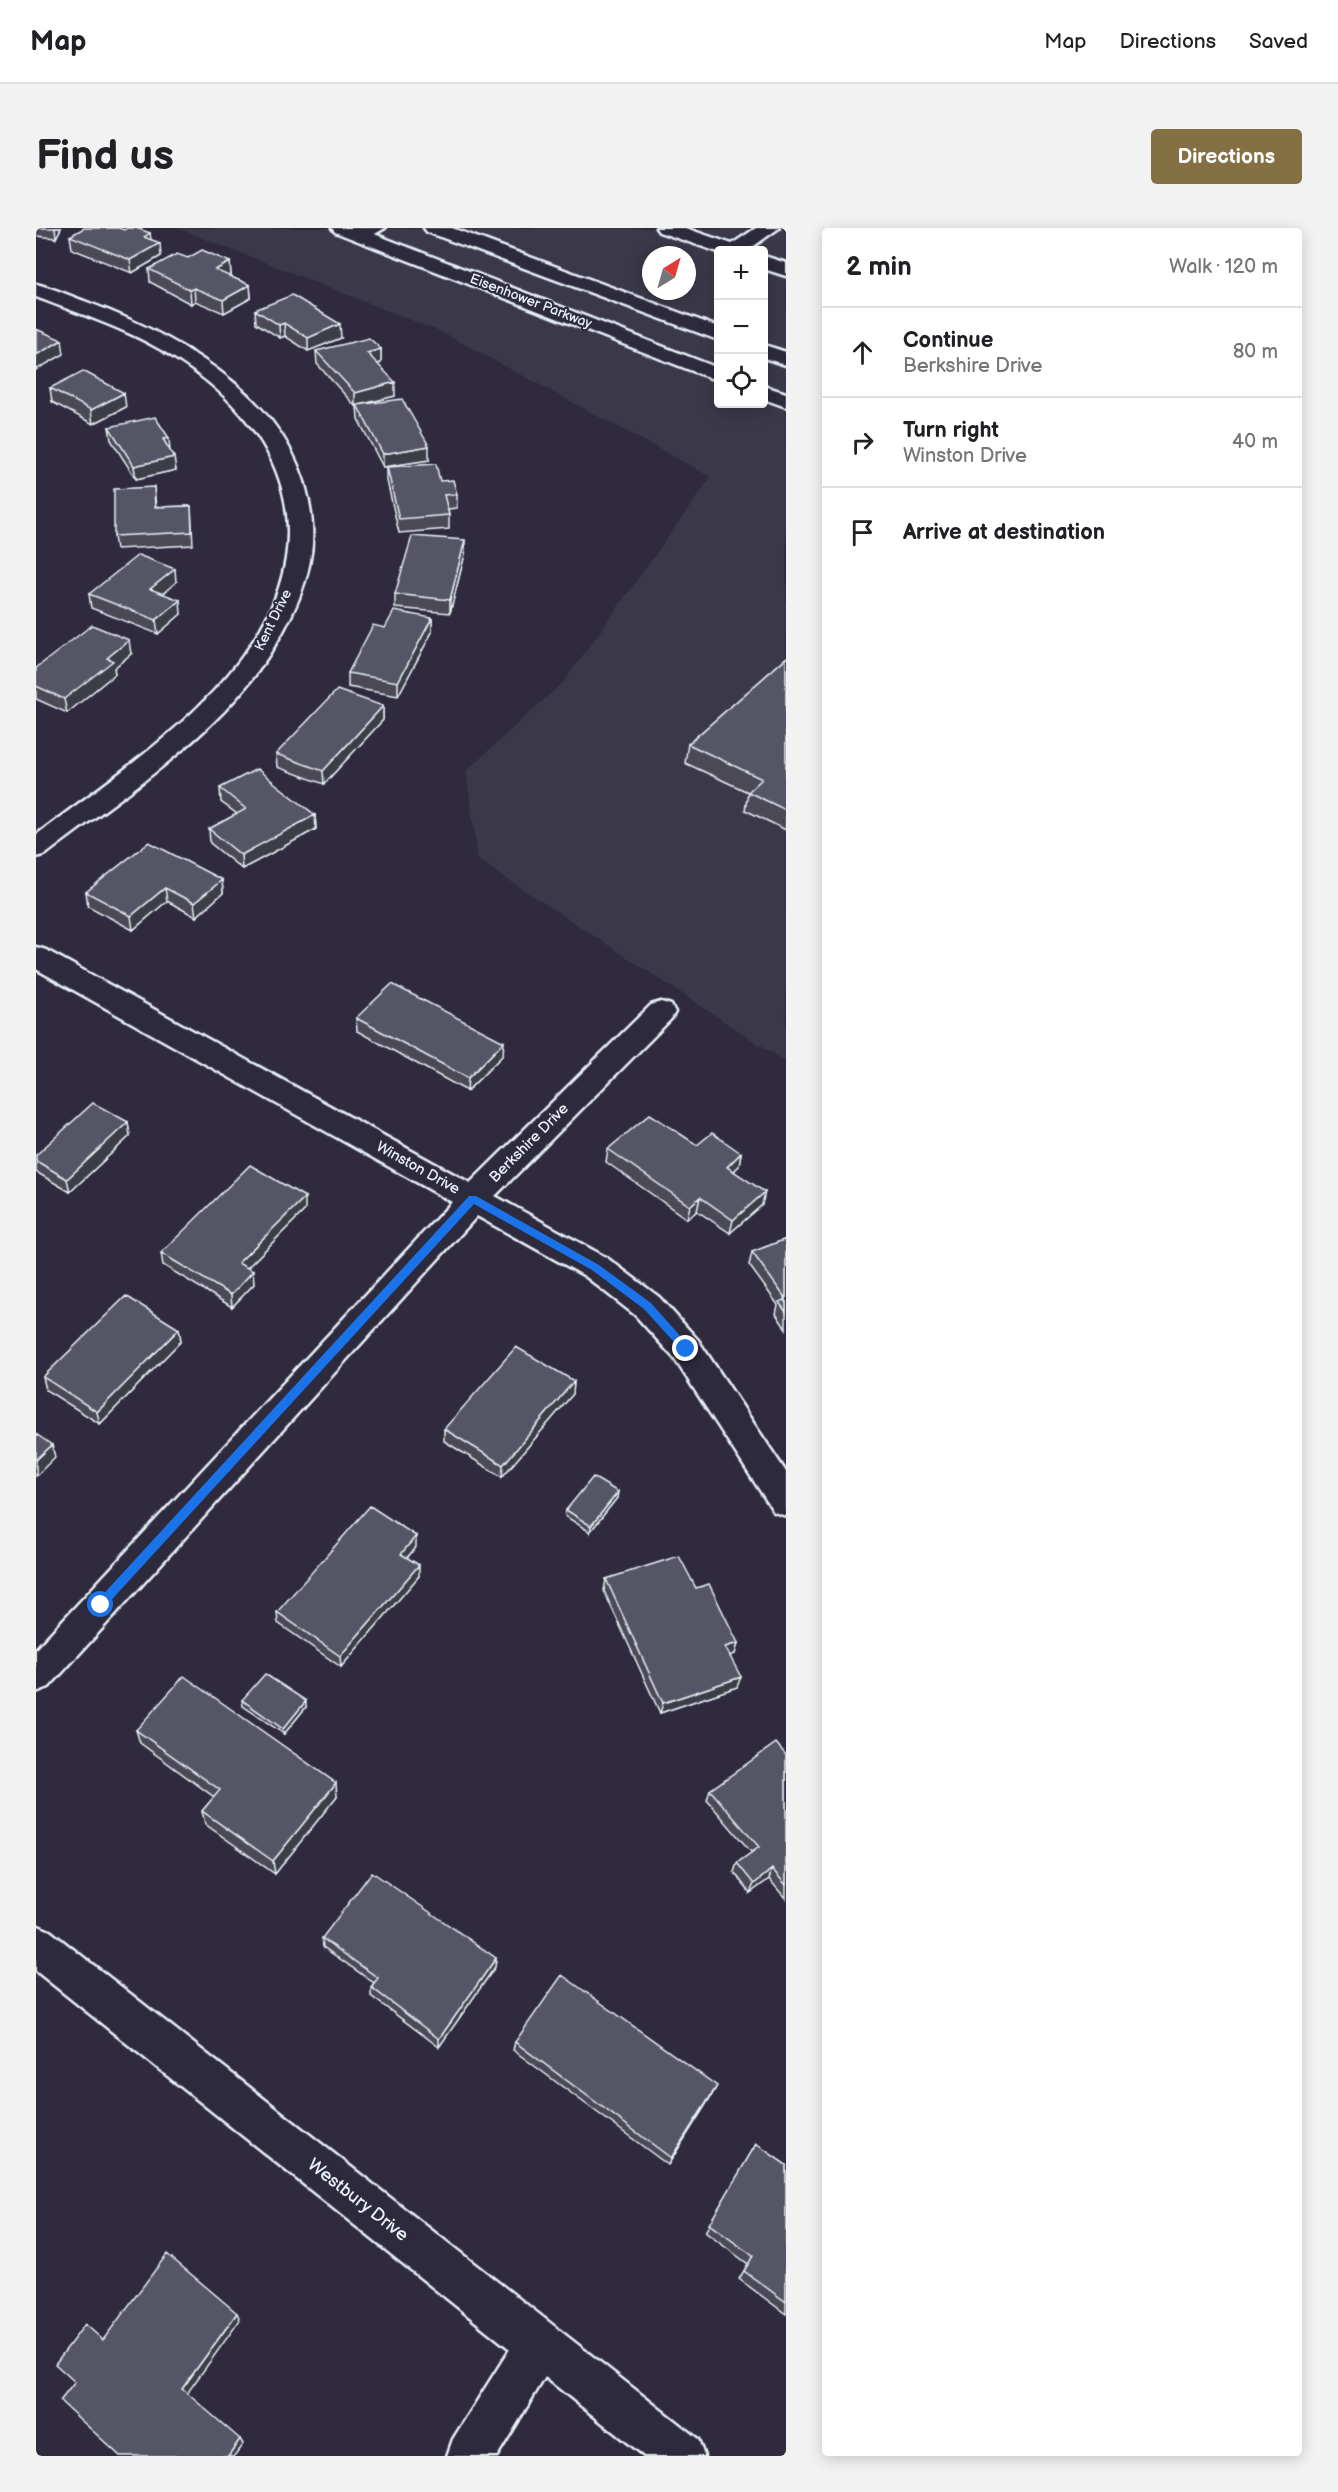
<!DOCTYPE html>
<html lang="en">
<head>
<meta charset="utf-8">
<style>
  :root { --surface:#fff; --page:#f2f2f2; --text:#202124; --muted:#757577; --line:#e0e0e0; --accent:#847042 }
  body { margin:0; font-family:"Balsamiq Sans",sans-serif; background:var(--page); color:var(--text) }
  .controls { position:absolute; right:18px; top:18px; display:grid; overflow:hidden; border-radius:6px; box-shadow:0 3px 15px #0003 }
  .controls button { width:54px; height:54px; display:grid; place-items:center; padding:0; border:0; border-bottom:2px solid var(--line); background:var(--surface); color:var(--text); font:30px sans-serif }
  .compass { position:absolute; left:606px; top:18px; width:54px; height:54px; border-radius:50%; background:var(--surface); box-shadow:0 3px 15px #0003; rotate:37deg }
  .stop { position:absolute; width:18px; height:18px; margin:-14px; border:4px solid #1a73e8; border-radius:50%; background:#fff }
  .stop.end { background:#1a73e8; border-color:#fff; box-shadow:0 2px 6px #0008 }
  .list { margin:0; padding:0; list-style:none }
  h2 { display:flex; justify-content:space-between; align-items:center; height:78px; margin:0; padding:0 24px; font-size:26px }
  h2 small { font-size:20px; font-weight:400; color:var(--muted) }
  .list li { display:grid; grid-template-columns:39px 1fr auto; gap:18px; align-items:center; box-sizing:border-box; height:90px; padding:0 24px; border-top:2px solid var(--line) }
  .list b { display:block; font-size:22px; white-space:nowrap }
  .list p { margin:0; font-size:20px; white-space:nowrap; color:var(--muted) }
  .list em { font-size:20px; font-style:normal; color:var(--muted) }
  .icon { flex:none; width:33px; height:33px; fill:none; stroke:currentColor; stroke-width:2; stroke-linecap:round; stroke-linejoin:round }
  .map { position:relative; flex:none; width:750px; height:2228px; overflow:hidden; border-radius:6px }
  header { display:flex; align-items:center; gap:36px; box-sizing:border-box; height:84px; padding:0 30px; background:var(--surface); border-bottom:2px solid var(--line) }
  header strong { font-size:28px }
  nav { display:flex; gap:33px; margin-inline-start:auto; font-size:21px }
  .intro { display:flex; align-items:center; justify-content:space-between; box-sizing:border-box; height:144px; padding:0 36px }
  h1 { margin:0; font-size:42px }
  .button { padding:15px 27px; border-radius:6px; background:var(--accent); color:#fff; font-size:21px; font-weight:700 }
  main { display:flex; gap:36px; padding:0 36px }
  aside { flex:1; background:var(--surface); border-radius:6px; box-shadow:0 3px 15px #0003 }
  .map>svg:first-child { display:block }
</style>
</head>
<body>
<header>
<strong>Map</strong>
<nav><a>Map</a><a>Directions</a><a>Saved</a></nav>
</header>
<div class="intro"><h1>Find us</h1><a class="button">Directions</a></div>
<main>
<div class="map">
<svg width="750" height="2228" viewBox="0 0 750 2228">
  <rect width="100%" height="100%" fill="#2f2a3d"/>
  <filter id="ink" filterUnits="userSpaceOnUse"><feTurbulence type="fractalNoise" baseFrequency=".0167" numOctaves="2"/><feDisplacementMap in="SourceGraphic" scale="12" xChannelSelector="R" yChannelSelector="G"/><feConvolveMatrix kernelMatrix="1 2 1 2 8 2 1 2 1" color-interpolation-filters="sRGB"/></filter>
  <g filter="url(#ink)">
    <path fill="#3b3749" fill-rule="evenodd" d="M141 0H750V834L442 632 430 543 529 452 675 249 405 104ZM682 22H728V176H682ZM615 27H651V63H615Z"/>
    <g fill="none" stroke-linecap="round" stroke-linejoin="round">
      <defs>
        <path id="minor" d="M325 0H349L327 13 317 7Z
          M620 0H649L696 16 720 0H743L712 22 682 24 623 4Z
          M728 28 750 35V48L728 41Z
          M0 56C17 60 34 68 51 74 150 111 269 178 276 297 280 349 251 402 222 443 169 516 80 572 10 626L0 629V607C66 557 139 510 192 447 291 331 264 208 137 129 95 102 47 87 0 69Z
          M0 719 10 722 434 955 615 777 625 774 635 777 639 784 635 791 459 968 571 1030 623 1069 662 1112 750 1244V1288L738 1284 638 1130 599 1087 549 1048 441 988 13 1459 0 1464V1421L416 974 0 741Z
          M0 1697 14 1703 662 2211 668 2228H608L509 2149 461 2228H411L417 2211 474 2121 0 1743Z"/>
        <path id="major" d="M296 0H323L682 140V153L299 4Z
          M388 0H416L682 99V112L391 4Z
          M728 117 750 124V137L728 130Z
          M728 158 750 165V179L728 171Z"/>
      </defs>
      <use href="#minor" stroke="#e8f1f8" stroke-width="5"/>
      <use href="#major" stroke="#e8f1f8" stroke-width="5"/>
      <use href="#minor" fill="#2f2a3d" fill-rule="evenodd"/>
      <use href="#major" fill="#2f2a3d" fill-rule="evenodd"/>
    </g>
    <path fill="#4b4957" stroke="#e8f1f8" stroke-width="1.5" d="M0 0H25L20 10 0 8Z
      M34 8 115 12 125 28 96 45 36 21Z
      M152 30 194 34 195 47 193 48 214 57 215 70 188 85 159 73 155 76 114 54 113 41Z
      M219 82 305 110 272 123 249 108 244 110 220 95Z
      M345 121V135L342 136 359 168 325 177 393 232 347 239 322 191 321 178H319L281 136 280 123Z
      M14 160 90 179 57 196 16 174Z
      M73 199 134 223 140 242 100 251 75 212Z
      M351 239 404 253 421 266V280L412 281 413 287V301L363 305 351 253Z
      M118 259 120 279 155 278 157 317 80 321 78 308Z
      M429 326 414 385 359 380V366Z
      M140 354 127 366 145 386 122 406 55 380 53 366Z
      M396 390V404L362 468 312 459V445L349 400Z
      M95 426 78 440 79 446 31 485 0 471V440Z
      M750 430V602L709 582 712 564 649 535 652 516Z
      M347 478V492L288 556 241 539 240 526Z
      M184 560 279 587 280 601 206 641 174 615 173 601 201 586 185 574Z
      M186 652 187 665 160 689 131 673 97 702 52 678 50 664Z
      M320 790 467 827 431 863 321 803Z
      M92 894 94 908 34 964 0 944V927Z
      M661 917 705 925 703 938 698 943 726 977 694 1005 661 983 651 991 570 934 572 921Z
      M269 982 211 1040 218 1056 196 1079 127 1037 125 1025Z
      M750 1011V1101L740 1086 742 1077 713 1037 716 1024Z
      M143 1101 145 1113 64 1196 10 1162 7 1149Z
      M538 1153 537 1166 466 1249 408 1213V1201Z
      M581 1270 554 1304 529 1288 530 1282Z
      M380 1319 371 1330 383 1348 305 1439 242 1395 241 1384Z
      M570 1351 660 1360 702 1415 699 1426 694 1428 701 1459 624 1485 568 1363Z
      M206 1472 270 1479 248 1506 207 1478Z
      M100 1502 301 1568 239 1646 169 1596 166 1583 178 1569 104 1515Z
      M750 1527V1671L733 1651 714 1665 698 1644 701 1635 716 1625 671 1572 674 1562Z
      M286 1710 460 1730 459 1739 403 1819 335 1768V1759L338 1755 287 1719Z
      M479 1814 677 1865 632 1937 477 1822Z
      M720 1916 750 1937V2086L703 2051 712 2036 669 2004Z"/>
    <path fill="#3d3c47" stroke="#e8f1f8" stroke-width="1.5" d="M19 0H25L20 10Z
      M114 5 116 18 108 9Z
      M124 15 125 28 96 45 94 32Z
      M194 34 195 47 180 55 179 42Z
      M214 57 215 70 188 85 187 72Z
      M158 60 159 73 155 76 154 62Z
      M248 95 249 108 244 110 243 97Z
      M304 96 305 110 272 123V110Z
      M26 112 28 126 0 142V127Z
      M345 121V135L331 138V125Z
      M359 154V168L319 178V165Z
      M88 165 90 179 57 196 55 182Z
      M133 210 134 224 127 211Z
      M393 218V232L347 239V226Z
      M138 229 140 242 100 251 98 238Z
      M429 312V326L414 385V372Z
      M139 341 140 354 116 375 114 361Z
      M144 372 145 386 122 406 120 392Z
      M396 390V404L362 468V454Z
      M93 412 95 426 78 440 79 446 31 485 28 471 71 430Z
      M347 478V492L288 556 287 543Z
      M279 587 280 601 206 641 205 627Z
      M186 652 187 665 160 689 158 675Z
      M129 660 131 673 97 702 95 688Z
      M468 814 467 827 431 863 432 850Z
      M92 894 94 908 34 964 31 951Z
      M705 925 703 938 688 952 691 939Z
      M729 964 726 977 694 1005 697 992Z
      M269 969V982L204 1047 202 1035Z
      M664 969 661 983 651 991 654 978Z
      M217 1043 218 1056 196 1079 195 1067Z
      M143 1101 145 1113 64 1196 61 1184Z
      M538 1153 537 1166 466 1249 467 1237Z
      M16 1217 19 1229 0 1248V1232Z
      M582 1264 581 1270 554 1304 555 1298Z
      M380 1308V1319L365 1337V1326Z
      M383 1337V1348L305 1439 304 1428Z
      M702 1415 699 1426 686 1430 689 1419Z
      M705 1449 701 1459 624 1485 627 1475Z
      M270 1473V1479L248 1506 247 1501Z
      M300 1555 301 1568 239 1646 237 1633Z
      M736 1641 733 1651 714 1665 718 1656Z
      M460 1730 459 1739 403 1819V1811Z
      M681 1858 677 1865 632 1937 635 1930Z
      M201 2085 204 2092 150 2167 146 2161Z
      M204 2211 207 2216 198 2228H192Z"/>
    <path fill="#575565" stroke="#e8f1f8" stroke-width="1.5" d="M48 0H83L88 2 91 0H100L114 5 108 9 124 15 94 32 34 8Z
      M166 22 194 34 179 42 214 57 187 72 158 60 154 62 113 41 141 26 152 30Z
      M256 67 304 96 272 110 248 95 243 97 219 82Z
      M0 101 26 112 0 127Z
      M333 110 345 121 331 125 359 154 319 165 280 123Z
      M47 143 88 165 55 182 14 160Z
      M366 171 393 218 347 226 321 177Z
      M119 189 133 210 127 211 138 229 98 238 73 199Z
      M400 236 404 253 417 252 421 266 408 267 413 287 363 291 351 239Z
      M118 259 119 279 155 278 156 304 78 308V261Z
      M376 308 429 312 414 372 359 366Z
      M102 327 139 341 114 361 144 372 120 392 53 366Z
      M358 383 396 390 362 454 312 445 337 397 349 400Z
      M56 397 93 412 71 430 77 433 28 471 0 458V440Z
      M750 430V582L712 564 726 551 652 516Z
      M301 462 347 478 287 543 240 526Z
      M221 541 279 587 205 627 173 601 210 581 184 560Z
      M113 614 186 652 158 675 129 660 95 688 50 664Z
      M356 756 468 814 432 850 320 790Z
      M57 875 92 894 31 951 0 933V927Z
      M614 886 661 917 676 905 705 925 691 939 729 964 697 992 664 969 654 978 572 921Z
      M214 937 269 969 202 1035 217 1043 195 1067 125 1025Z
      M750 1011V1084L743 1074 750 1071 716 1024Z
      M90 1068 143 1101 61 1184 7 1149Z
      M480 1119 538 1153 467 1237 408 1201Z
      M0 1206 16 1217 0 1232Z
      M557 1249 582 1264 555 1298 530 1282Z
      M334 1278 380 1308 365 1326 383 1337 304 1428 241 1384Z
      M643 1328 660 1360 673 1356 702 1415 689 1419 705 1449 627 1475 570 1351Z
      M229 1446 270 1473 247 1501 206 1472Z
      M148 1448 300 1555 237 1633 166 1583 184 1562 100 1502Z
      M740 1515 750 1527V1657L736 1641 718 1656 701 1635 723 1619 674 1562Z
      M336 1644 460 1730 403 1811 335 1759 342 1750 286 1710Z
      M526 1747 681 1858 635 1930 479 1814Z
      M720 1916 750 1937V2074L708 2043 717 2028 673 1996Z
      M131 2026 201 2085 146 2161 204 2211 192 2228H84L24 2173 39 2154 19 2136 49 2096 67 2112Z"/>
  </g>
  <path fill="#1a73e8" d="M433 968H440L563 1037 615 1075 654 1119V1124H647L608 1081 556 1042 438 976 68 1380H61V1373Z"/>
  <g text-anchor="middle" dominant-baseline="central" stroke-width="4.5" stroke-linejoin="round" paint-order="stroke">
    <g font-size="14" fill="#e8f1f8" stroke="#2f2a3d">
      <text transform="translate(495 73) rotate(21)">Eisenhower Parkway</text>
      <text transform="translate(237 392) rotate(-64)">Kent Drive</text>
    </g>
    <g font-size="15" fill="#e8f1f8" stroke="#2f2a3d">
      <text transform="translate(493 915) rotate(-45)">Berkshire Drive</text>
      <text transform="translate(382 940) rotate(29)">Winston Drive</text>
    </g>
    <g font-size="18" fill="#e8f1f8" stroke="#2f2a3d">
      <text transform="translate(322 1972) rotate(38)">Westbury Drive</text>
    </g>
  </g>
</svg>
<div class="controls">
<button>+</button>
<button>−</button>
<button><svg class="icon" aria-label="locate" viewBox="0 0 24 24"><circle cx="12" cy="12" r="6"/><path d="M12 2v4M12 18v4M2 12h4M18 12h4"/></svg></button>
</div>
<svg class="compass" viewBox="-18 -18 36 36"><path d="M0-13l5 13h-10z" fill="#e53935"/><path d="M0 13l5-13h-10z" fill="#757577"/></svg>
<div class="stop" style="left:65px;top:1377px"></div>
<div class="stop end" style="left:650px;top:1121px"></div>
</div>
<aside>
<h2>2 min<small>Walk · 120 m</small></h2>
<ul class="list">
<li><svg class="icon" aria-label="ahead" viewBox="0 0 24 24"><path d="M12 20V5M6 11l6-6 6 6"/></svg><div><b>Continue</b><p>Berkshire Drive</p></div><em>80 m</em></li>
<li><svg class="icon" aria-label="right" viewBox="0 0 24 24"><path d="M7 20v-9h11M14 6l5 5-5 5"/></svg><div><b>Turn right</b><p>Winston Drive</p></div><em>40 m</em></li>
<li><svg class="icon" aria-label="arrive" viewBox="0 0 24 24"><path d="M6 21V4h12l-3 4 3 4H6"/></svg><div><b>Arrive at destination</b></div></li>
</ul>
</aside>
</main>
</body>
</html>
